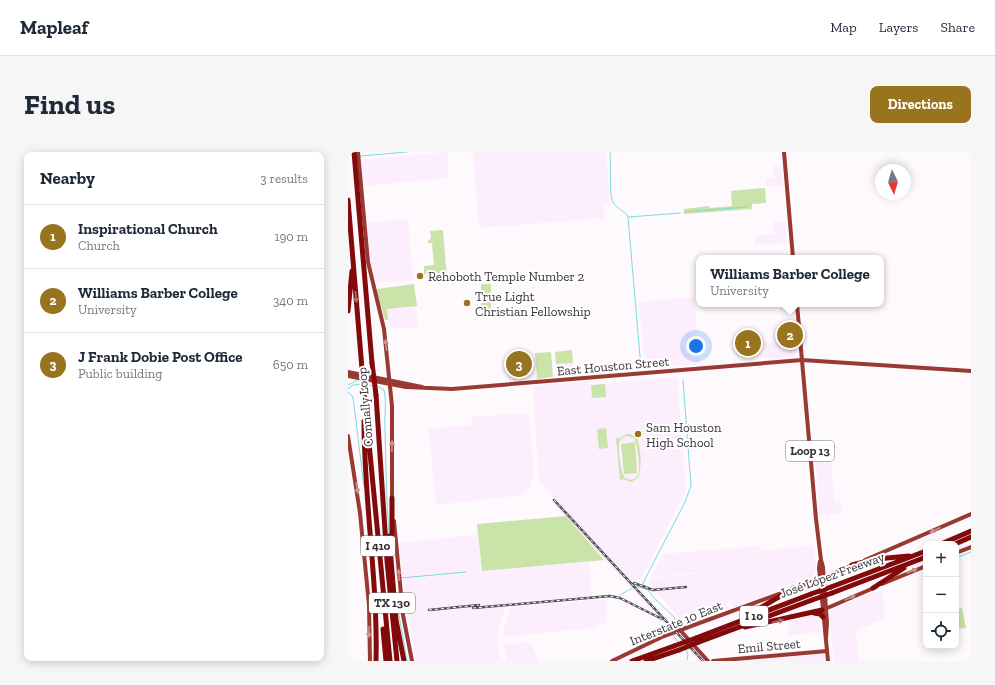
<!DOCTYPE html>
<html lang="en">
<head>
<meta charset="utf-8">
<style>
  :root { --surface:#fff; --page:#f6f6f7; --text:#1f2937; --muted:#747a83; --line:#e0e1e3; --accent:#99741f }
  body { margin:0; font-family:"Zilla Slab",serif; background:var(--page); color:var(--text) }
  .controls { position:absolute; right:12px; bottom:12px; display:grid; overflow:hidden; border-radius:8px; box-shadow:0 2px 10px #0003 }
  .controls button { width:36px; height:36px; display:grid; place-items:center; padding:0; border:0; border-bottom:1px solid var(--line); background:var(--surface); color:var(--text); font:20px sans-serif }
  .compass { position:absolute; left:527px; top:12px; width:36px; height:36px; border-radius:50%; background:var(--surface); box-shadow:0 2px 10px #0003; rotate:175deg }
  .you { position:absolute; left:348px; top:194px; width:14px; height:14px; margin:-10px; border:3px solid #fff; border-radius:50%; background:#1a73e8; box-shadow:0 0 0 6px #1a73e833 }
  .badge { display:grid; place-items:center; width:26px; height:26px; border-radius:50%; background:var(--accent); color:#fff; font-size:13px; font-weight:700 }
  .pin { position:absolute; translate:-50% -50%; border:2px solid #fff; box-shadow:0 1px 4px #0006 }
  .popup { position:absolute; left:348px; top:103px; width:188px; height:52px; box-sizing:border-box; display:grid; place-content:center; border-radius:8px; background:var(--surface); filter:drop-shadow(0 1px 3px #0005); font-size:13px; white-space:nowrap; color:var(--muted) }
  .popup b { font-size:15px; color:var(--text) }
  .popup::after { content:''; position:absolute; left:50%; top:100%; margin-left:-8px; border:8px solid transparent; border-top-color:var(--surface) }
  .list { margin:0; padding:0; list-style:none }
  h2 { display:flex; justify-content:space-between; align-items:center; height:52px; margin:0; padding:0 16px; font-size:17px }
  h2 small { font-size:13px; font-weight:400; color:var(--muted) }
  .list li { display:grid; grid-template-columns:26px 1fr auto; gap:12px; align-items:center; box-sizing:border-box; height:64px; padding:0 16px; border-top:1px solid var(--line) }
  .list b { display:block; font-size:15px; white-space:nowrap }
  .list p { margin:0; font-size:13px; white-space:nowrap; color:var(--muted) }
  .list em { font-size:13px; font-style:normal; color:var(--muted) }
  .icon { flex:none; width:22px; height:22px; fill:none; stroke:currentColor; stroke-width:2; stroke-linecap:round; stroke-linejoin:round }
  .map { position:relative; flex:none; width:623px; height:509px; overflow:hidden; border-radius:8px }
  header { display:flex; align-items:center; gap:24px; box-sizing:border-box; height:56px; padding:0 20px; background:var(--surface); border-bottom:1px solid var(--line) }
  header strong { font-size:19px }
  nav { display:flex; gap:22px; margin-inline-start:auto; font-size:14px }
  .intro { display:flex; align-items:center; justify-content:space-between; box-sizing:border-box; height:96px; padding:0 24px }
  h1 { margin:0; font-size:28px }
  .button { padding:10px 18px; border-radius:8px; background:var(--accent); color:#fff; font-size:14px; font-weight:700 }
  main { display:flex; gap:24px; padding:0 24px }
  aside { flex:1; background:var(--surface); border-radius:8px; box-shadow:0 2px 10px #0003 }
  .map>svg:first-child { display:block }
</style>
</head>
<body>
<header>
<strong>Mapleaf</strong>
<nav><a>Map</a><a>Layers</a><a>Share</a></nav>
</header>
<div class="intro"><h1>Find us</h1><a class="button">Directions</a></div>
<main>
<aside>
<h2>Nearby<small>3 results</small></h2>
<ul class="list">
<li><span class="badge">1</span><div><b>Inspirational Church</b><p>Church</p></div><em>190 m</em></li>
<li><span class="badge">2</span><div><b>Williams Barber College</b><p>University</p></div><em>340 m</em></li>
<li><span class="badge">3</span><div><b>J Frank Dobie Post Office</b><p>Public building</p></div><em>650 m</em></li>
</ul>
</aside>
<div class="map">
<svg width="623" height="509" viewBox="0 0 623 509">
  <rect width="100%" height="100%" fill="#fdf9fd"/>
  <path fill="#fceefd" d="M99 0 101 26 15 34 13 8Z
    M125 0H258L262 52 256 53 257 66 131 76Z
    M433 13 435 34 418 35 417 27 426 26 425 14Z
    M60 67 65 128 29 131 23 113 19 71Z
    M437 69 439 91 407 93 406 84 426 82 425 70Z
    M346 145 352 212 297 217 291 150Z
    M68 154 70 175 41 177 39 157Z
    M448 188 449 200 445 205 417 207 415 191Z
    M187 201 189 226 161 229 159 204Z
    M225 211V224L210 225 209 223 208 212Z
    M329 225 338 338 293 427 283 428 289 436 357 509H350L315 471 207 354 211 350 191 330 185 234 242 229V233Z
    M181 261 186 322 182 336 176 343 88 353 81 277 124 273V265Z
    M482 297 486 349H493L494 362 472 363 467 299Z
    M129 383 134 419 241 410 244 444 158 451 150 480 149 494 154 509H67L50 391Z
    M466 393 468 419 466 425 386 455 380 449 378 452 381 457 329 476 330 467 328 462 300 431 302 426 354 421 352 420 303 425 315 402 412 394 413 399Z
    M538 436 535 441 537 466 508 479 511 509H486L481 462 483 458Z
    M259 448 258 472 248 473 244 476 157 485 154 483 163 455 234 449Z
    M469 463 471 466 473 480 441 483 440 470Z
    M182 490 191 509H159L155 492Z
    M475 502V509H394Z"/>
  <path fill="#cae3a8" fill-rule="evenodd" d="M417 36 418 51 404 52V57L336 62V57L361 54 362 56 384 54 383 39Z
    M95 78 99 126 79 128V122H76V114L86 113 84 91H80V88L83 87 82 79Z
    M66 132 69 154 39 157 40 168H37L29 140V137Z
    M133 132H143V162L133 160Z
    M224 198 225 211 208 212 207 200Z
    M203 200 205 225 187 227 189 226 187 201Z
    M257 232 258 245 244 246 243 233Z
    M258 276 260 296 251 297 249 277Z
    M281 282C284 283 287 284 289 287 293 293 294 320 290 326L283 330 275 327 272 329 268 285 271 287 276 283ZM278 284 286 286C289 290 293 317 290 323 289 326 286 327 283 328L277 326C273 321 270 298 271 291 272 287 275 285 278 284Z
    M287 290 289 321 276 322 273 292Z
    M218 364 256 408 134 419 129 372Z
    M614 456 618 476 608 477V458Z"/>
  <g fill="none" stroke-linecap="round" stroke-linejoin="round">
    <path stroke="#7bdbdc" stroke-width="1" d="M262 0C263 10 261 43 265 50 268 57 277 58 280 65L293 216
      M12 4 59 0
      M336 60 398 55
      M281 65 332 61
      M17 232 24 234
      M0 233 10 228
      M29 234 36 238C39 251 36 264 37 277 38 312 38 347 41 382
      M0 237 5 233 14 232
      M0 240 5 245 16 335
      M608 406 623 400
      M53 426 118 420
      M272 443 288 434 300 438
      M49 452 59 509
      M326 473 327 466 305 445 295 431 337 350 343 334 335 228
      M325 483 330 490
      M338 498 340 503 339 508"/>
    <path stroke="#983a31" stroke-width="4" d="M10 0 20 110 36 177 44 254V348
      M436 0 445 106
      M449 152 468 367 473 408 475 415 479 471 478 486
      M0 220 74 235
      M0 224 58 235 104 237 454 208 623 219
      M0 284 12 361 21 453 22 509
      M46 369 55 463 64 509
      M608 401 623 395
      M517 408 623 362
      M472 409 471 416 480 509
      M534 432 578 414
      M477 457 528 435
      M332 478 360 509
      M264 509 316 484 472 427 507 412
      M365 509 479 499"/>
    <path stroke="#820a0b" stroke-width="5" d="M6 0 24 211
      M0 48 14 217
      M0 159 4 119
      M16 239 42 509
      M28 243 39 409 49 509
      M16 269C16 349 30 429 28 509
      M41 384 48 468 56 509
      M44 388V346
      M593 392 623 379
      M607 392 623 385
      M504 413 528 407 561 404
      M483 435 578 399
      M525 436 556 416
      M484 441 578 405
      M466 461 472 462 475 465
      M400 463 446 436
      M397 475 474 458
      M35 477 38 509
      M348 486 463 442
      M351 490 464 448
      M284 509 326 494
      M298 509 331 498"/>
    <defs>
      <path id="rail" d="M206 348 355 509
        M286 431 305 438 338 435
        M125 456 262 444 272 446 314 467
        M81 458 131 453"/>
    </defs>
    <use href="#rail" stroke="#555056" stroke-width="2.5"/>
    <use href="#rail" stroke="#fff" stroke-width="1" stroke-dasharray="3" stroke-linecap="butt"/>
    <path stroke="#820a0b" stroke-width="5" d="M24 211 28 243
      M14 217 16 239
      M463 442 483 435
      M464 448 484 441
      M326 494 348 486
      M331 498 351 490"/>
  </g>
  <defs><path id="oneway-solid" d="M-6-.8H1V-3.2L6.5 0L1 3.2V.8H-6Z"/></defs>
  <g fill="#b46c6d">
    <use href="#oneway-solid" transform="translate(8 145) rotate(85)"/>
    <use href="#oneway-solid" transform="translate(430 469) rotate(-12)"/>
  </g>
  <g fill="#c6938e">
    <use href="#oneway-solid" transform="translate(38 193) rotate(-95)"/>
    <use href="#oneway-solid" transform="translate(44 294) rotate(-89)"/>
    <use href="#oneway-solid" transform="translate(9 336) rotate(82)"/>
    <use href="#oneway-solid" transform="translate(587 378) rotate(155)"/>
    <use href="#oneway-solid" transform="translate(564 419) rotate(-23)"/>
    <use href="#oneway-solid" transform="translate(51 423) rotate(-95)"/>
    <use href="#oneway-solid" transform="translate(502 446) rotate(-22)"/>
    <use href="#oneway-solid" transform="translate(21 480) rotate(91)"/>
  </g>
  <g fill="#99741f" stroke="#fff" stroke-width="1.5">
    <circle cx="72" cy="124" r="4"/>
    <circle cx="119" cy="151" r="4"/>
    <circle cx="290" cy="282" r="4"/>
  </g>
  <g text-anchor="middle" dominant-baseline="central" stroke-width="4" stroke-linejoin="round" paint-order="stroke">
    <g fill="#fff" stroke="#747074" stroke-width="1">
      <rect x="438" y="289" width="48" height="20" rx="3"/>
      <rect x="13" y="384" width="34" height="20" rx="3"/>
      <rect x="21" y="441" width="46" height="20" rx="3"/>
      <rect x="392" y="454" width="28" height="20" rx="3"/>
    </g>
    <g font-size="12" font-weight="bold" fill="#383239">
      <text x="462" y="299">Loop 13</text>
      <text x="30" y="394">I 410</text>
      <text x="44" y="451">TX 130</text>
      <text x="406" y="464">I 10</text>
    </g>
    <g font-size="13" fill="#383239" stroke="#fff" text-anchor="start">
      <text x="80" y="124">Rehoboth Temple Number 2</text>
      <text x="127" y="144">True Light<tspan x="127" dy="15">Christian Fellowship</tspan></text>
      <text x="298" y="275">Sam Houston<tspan x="298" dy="15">High School</tspan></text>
    </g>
    <g font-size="13" fill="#383239" stroke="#fff">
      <text transform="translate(265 214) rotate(-5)">East Houston Street</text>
      <text transform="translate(17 255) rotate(-95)">Connally Loop</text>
      <text transform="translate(484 423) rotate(-20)">José López Freeway</text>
      <text transform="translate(328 471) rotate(-22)">Interstate 10 East</text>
      <text transform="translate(421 494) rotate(-5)">Emil Street</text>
    </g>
  </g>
</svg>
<div class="controls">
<button>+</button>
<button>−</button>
<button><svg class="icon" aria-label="locate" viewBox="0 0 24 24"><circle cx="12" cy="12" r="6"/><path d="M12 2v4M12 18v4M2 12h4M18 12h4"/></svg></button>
</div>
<svg class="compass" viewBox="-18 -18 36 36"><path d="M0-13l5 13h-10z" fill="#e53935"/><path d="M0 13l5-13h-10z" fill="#747a83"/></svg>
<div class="you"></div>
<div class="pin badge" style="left:400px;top:191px">1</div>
<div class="pin badge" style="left:442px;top:183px">2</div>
<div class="popup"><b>Williams Barber College</b>University</div>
<div class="pin badge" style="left:171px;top:212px">3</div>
</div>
</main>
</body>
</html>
